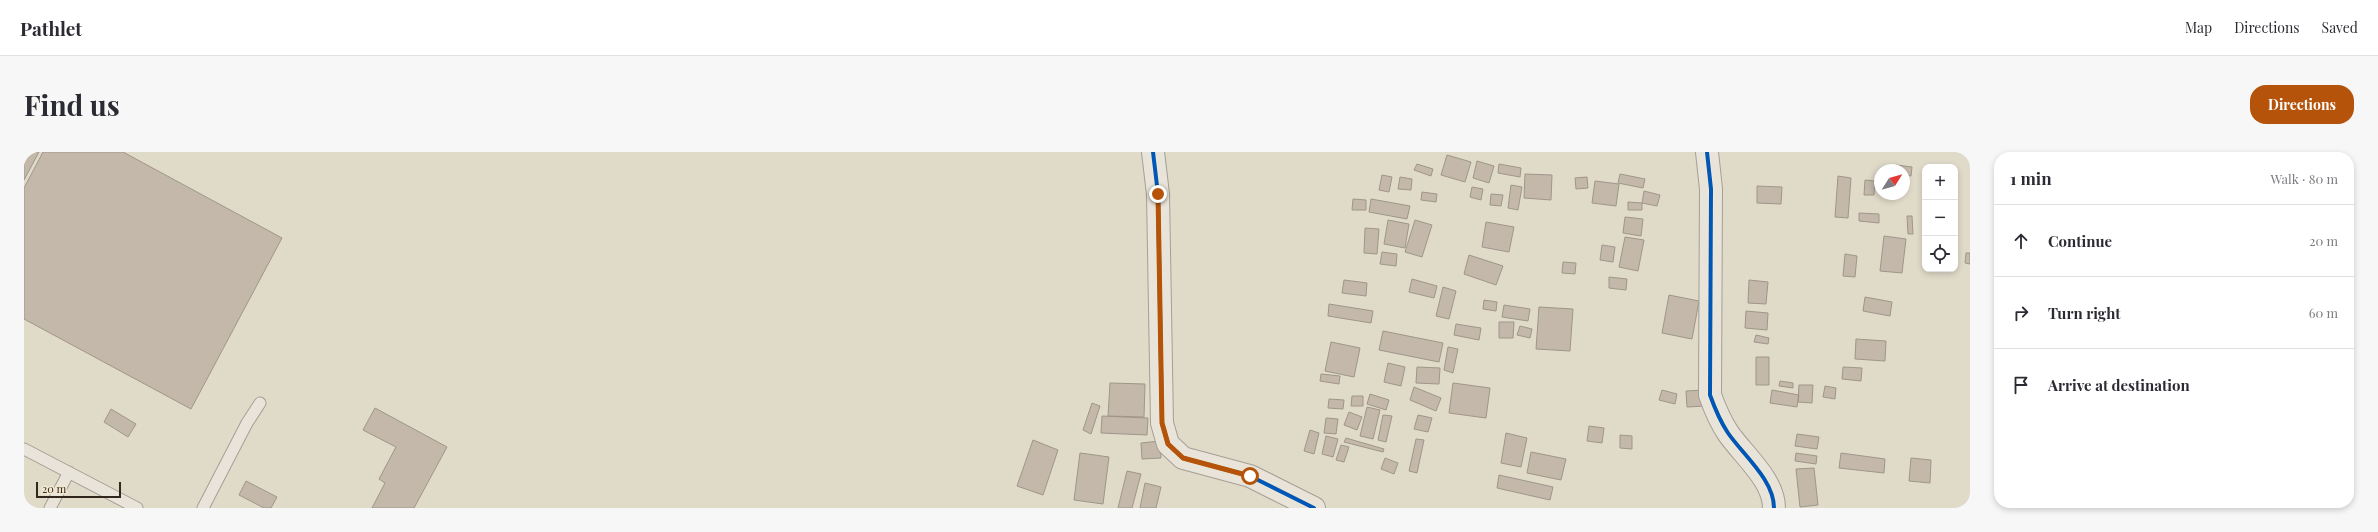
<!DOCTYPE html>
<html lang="en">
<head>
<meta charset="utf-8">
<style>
  :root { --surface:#fff; --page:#f7f7f7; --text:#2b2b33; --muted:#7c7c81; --line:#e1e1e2; --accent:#b45309 }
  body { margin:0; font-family:"Playfair Display",serif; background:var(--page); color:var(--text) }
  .controls { position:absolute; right:12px; top:12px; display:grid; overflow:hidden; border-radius:8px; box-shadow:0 2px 6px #0003 }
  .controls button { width:36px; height:36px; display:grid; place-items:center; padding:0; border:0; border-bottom:1px solid var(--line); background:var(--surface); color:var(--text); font:20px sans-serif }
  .compass { position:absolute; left:1850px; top:12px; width:36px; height:36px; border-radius:50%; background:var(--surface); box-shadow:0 2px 6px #0003; rotate:53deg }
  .scale { position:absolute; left:12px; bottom:10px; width:85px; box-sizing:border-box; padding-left:4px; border:2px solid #32271d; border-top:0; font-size:11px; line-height:14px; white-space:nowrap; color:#32271d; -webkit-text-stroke:3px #f2e8cf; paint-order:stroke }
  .stop { position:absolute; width:12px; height:12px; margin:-9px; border:3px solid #b45309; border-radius:50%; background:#fff }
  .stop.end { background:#b45309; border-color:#fff; box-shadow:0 1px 4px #0008 }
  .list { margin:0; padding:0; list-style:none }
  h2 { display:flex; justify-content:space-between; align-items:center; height:52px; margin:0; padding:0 16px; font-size:17px }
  h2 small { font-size:13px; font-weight:400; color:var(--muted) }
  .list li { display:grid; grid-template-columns:26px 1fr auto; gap:12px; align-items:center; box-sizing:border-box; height:72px; padding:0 16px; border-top:1px solid var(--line) }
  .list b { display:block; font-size:15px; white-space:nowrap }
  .list em { font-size:13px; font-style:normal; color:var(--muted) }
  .icon { flex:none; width:22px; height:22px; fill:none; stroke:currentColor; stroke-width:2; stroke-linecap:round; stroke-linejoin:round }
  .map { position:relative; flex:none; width:1946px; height:356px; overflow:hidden; border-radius:16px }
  header { display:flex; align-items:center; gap:24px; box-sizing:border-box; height:56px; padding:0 20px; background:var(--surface); border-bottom:1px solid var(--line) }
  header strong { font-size:19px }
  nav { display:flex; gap:22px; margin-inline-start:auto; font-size:14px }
  .intro { display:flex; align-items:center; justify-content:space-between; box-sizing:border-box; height:96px; padding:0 24px }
  h1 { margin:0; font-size:28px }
  .button { padding:10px 18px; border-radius:16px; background:var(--accent); color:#fff; font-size:14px; font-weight:700 }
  main { display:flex; gap:24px; padding:0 24px }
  aside { flex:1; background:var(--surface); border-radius:16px; box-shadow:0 2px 6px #0003 }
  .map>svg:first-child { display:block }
</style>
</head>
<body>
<header>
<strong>Pathlet</strong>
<nav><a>Map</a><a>Directions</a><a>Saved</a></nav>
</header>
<div class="intro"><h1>Find us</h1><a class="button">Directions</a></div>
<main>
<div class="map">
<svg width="1946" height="356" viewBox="0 0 1946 356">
  <rect width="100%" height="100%" fill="#e0dac9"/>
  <path fill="#c3b8aa" stroke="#9f968a" d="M0 0H15L0 28Z
    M19 0H99L258 86 167 257 0 167V36Z
    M1423 3 1447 10 1441 30 1417 23Z
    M1453 9 1470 14 1465 31 1449 26Z
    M1393 12 1409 17 1407 24 1390 18Z
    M1475 12 1497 16 1496 25 1474 21Z
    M1872 13 1888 15 1887 24 1880 23V18H1872Z
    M1501 22 1528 23 1527 48 1500 46Z
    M1596 22 1621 27 1619 36 1594 31Z
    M1358 23 1368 25 1365 40 1355 38Z
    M1814 24 1827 26 1824 66 1811 65Z
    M1376 25 1388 27 1387 38 1374 37Z
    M1563 25 1564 36 1552 37 1551 26Z
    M1841 28 1851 29 1850 43H1840Z
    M1571 29 1595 32 1592 54 1568 51Z
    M1487 33 1498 35 1494 58 1484 56Z
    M1733 34 1758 35 1757 52 1733 51Z
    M1448 35 1459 37 1457 48 1446 45Z
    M1620 39 1636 43 1633 54 1618 51Z
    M1398 40 1413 42 1412 50 1397 48Z
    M1467 42 1479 43 1477 54 1466 53Z
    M1329 47 1342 48V58H1328Z
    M1347 47 1386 54 1383 67 1345 60Z
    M1604 50 1618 51V58H1604Z
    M1835 61 1855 62V71L1835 69Z
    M1883 64H1888L1889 82H1884Z
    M1601 65 1619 67 1617 84 1599 81Z
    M1364 68 1385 72 1381 96 1360 92Z
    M1391 68 1408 73 1398 105 1381 100Z
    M1462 70 1490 75 1485 100 1458 95Z
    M1341 76 1355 77 1353 102 1340 101Z
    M1860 84 1882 87 1878 121 1856 119Z
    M1601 85 1620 88 1614 119 1595 115Z
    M1578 93 1591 95 1589 110 1576 108Z
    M1358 100 1373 102 1372 114 1356 112Z
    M1942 101H1946V112L1941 111Z
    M1821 102 1833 104 1831 125 1819 124Z
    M1445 103 1479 114 1472 133 1440 122Z
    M1539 110 1552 111 1551 122 1538 121Z
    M1585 125 1603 127 1602 138 1585 136Z
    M1388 127 1413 134 1410 146 1385 140Z
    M1320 128 1343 131 1342 144 1318 141Z
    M1725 128 1744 130 1742 152 1724 151Z
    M1419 135 1432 139 1425 167 1412 164Z
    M1645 143 1675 149 1668 187 1638 181Z
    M1841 145 1868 150 1866 164 1839 159Z
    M1460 148 1473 150 1472 159 1459 157Z
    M1305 152 1349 159 1347 171 1304 164Z
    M1480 153 1506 157 1504 169 1478 165Z
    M1515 155 1549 157 1546 199 1512 197Z
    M1722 159 1744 161 1743 178 1721 176Z
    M1475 170H1490L1489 186H1475Z
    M1432 172 1457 176 1455 188 1430 183Z
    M1496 174 1508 177 1506 186 1493 183Z
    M1359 179 1419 191 1415 210 1355 198Z
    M1732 183 1745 186 1744 192 1730 190Z
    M1832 187 1862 189 1861 209 1831 207Z
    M1307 190 1336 196 1330 225 1301 219Z
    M1424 195 1434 197 1429 221 1420 218Z
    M1732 205H1745V233H1732Z
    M1364 211 1381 215 1377 234 1360 230Z
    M1393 215 1416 216 1415 232 1392 231Z
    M1819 215 1838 216 1837 229 1818 227Z
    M1297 222 1316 224 1315 232 1296 229Z
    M1756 229 1769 231V236L1755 234Z
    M1086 231 1121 232 1120 265 1084 264Z
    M1429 231 1466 236 1462 266 1425 261Z
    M1775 233H1789L1788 251 1774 250Z
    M1801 234 1812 236 1811 247 1799 245Z
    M1390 235 1417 246 1412 259 1386 248Z
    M1638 238 1653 242 1651 252 1635 248Z
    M1680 238 1681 254 1663 255 1662 239Z
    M1748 238 1775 243 1773 255 1746 251Z
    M1346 242 1365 248 1362 258 1343 252Z
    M1328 244H1339V254H1327Z
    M1305 247 1320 248 1319 257 1304 256Z
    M1068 251 1076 254 1067 282 1059 278Z
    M1343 255 1356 258 1349 287 1336 284Z
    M351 256 423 295 390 356H348L361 331 355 327 372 295 339 278Z
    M87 257 112 272 104 285 80 270Z
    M1325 260 1338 265 1333 278 1320 273Z
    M1359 263 1368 264 1362 290 1354 288Z
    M1394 263 1408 266 1404 280 1390 277Z
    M1078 264 1124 266 1123 283 1077 281Z
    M1302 266 1314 267 1312 282 1300 281Z
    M1565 274 1580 276 1578 291 1563 289Z
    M1286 278 1295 281 1290 302 1280 299Z
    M1482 281 1503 286 1497 315 1477 311Z
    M1773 282 1795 285 1793 297 1771 294Z
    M1596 283 1608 284V297L1596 296Z
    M1302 284 1314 287 1309 305 1298 302Z
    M1322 286 1360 297 1359 300 1320 290Z
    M1392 287 1400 288 1393 321 1385 319Z
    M1009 288 1034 298 1019 343 993 334Z
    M1136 289 1137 306 1118 307 1117 291Z
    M1317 293 1325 295 1320 310 1312 308Z
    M1507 300 1542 307 1537 328 1503 321Z
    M1056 301 1085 305 1079 352 1050 348Z
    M1772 301 1793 304 1792 312 1771 309Z
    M1817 301 1861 307 1860 321 1815 316Z
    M1361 306 1374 311 1370 322 1357 317Z
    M1887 306 1907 308 1906 331 1885 329Z
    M1790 316 1794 353 1776 355 1772 317Z
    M1103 319 1117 322 1108 356H1094Z
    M1475 323 1529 335 1526 348 1473 336Z
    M222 329 253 345 247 356H240L215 343Z
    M1121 331 1137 335 1132 356H1116Z"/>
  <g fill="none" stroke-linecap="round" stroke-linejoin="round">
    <defs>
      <path id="service" d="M0 297 113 356
        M26 356 45 320
        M179 356 223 271 236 251"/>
      <path id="minor" d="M1129 0 1134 42 1138 271 1144 292 1159 306 1226 324 1290 356
        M1683 0 1687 37 1686 243C1691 257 1696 269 1704 281 1720 304 1750 328 1750 356"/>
    </defs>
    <use href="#service" stroke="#a59f93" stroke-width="13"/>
    <use href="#minor" stroke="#a59f93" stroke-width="24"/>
    <use href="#service" stroke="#e8e4da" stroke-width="11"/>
    <use href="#minor" stroke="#e8e4da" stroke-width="22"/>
    <defs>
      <path id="cycleway" d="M1129 0 1134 42 1138 271 1144 292 1159 306 1226 324 1290 356
        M1683 0 1687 37 1686 243C1691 257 1696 269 1704 281 1720 304 1750 328 1750 356"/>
    </defs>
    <use href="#cycleway" stroke="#f2e8cf" stroke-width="6"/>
    <use href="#cycleway" stroke="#0057b8" stroke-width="4"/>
  </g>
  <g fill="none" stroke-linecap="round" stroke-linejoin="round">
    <path stroke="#b45309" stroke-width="5" d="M1134 42 1138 271 1144 292 1159 306 1226 324"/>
  </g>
</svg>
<div class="controls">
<button>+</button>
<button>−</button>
<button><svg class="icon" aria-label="locate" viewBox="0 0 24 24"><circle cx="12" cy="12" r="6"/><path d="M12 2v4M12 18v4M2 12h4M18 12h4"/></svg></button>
</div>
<svg class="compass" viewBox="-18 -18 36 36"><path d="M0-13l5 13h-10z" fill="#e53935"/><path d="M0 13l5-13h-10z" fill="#7c7c81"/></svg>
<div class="scale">20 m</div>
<div class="stop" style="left:1226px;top:324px"></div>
<div class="stop end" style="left:1134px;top:42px"></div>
</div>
<aside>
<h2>1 min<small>Walk · 80 m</small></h2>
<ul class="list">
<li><svg class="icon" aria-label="ahead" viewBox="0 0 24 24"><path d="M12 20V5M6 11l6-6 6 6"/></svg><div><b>Continue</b></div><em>20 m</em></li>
<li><svg class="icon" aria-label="right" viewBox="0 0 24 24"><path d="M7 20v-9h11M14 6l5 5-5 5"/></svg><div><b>Turn right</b></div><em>60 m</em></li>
<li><svg class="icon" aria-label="arrive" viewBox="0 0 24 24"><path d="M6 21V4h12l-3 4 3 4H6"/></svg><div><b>Arrive at destination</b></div></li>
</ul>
</aside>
</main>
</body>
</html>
